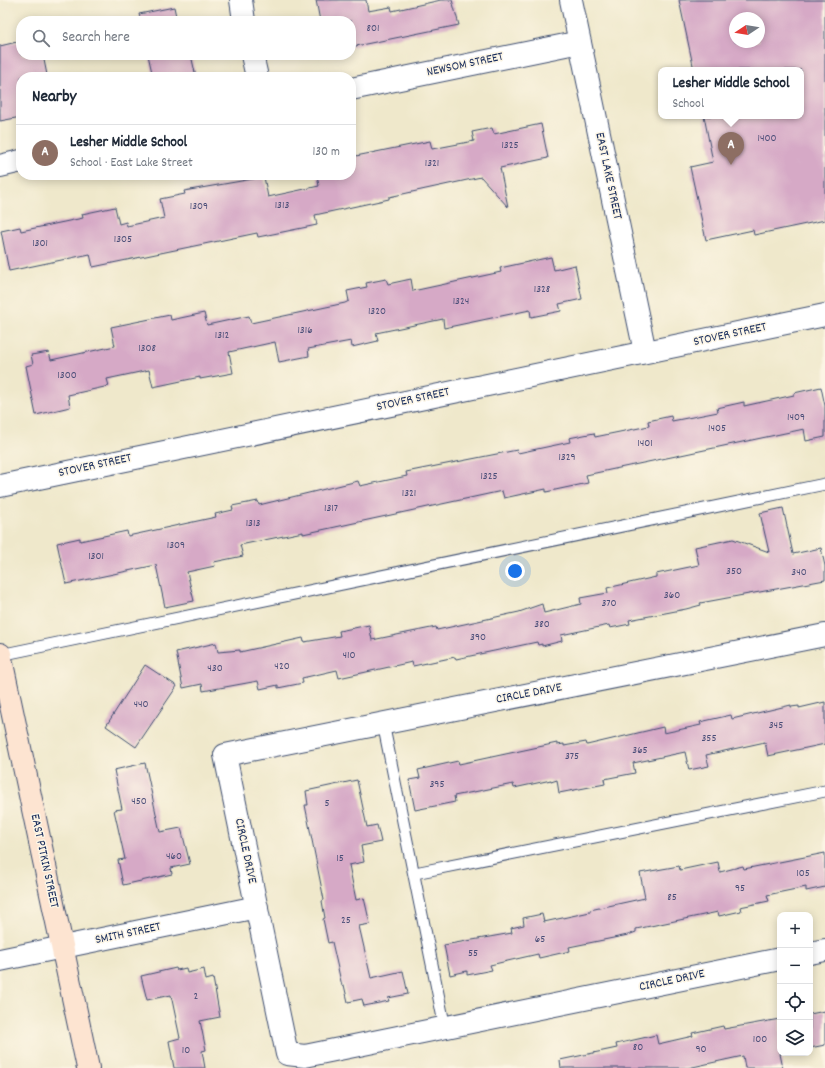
<!DOCTYPE html>
<html lang="en">
<head>
<meta charset="utf-8">
<style>
  :root { --surface:#fff; --page:#f2f2f3; --text:#1f2937; --muted:#747a83; --line:#e0e1e3; --accent:#d1495b }
  body { margin:0; font-family:Dekko,sans-serif; background:var(--page); color:var(--text) }
  .controls { position:absolute; right:12px; bottom:12px; display:grid; overflow:hidden; border-radius:8px; box-shadow:0 2px 10px #0003 }
  .controls button { width:36px; height:36px; display:grid; place-items:center; padding:0; border:0; border-bottom:1px solid var(--line); background:var(--surface); color:var(--text); font:20px sans-serif }
  .compass { position:absolute; left:729px; top:12px; width:36px; height:36px; border-radius:50%; background:var(--surface); box-shadow:0 2px 10px #0003; rotate:258deg }
  .you { position:absolute; left:515px; top:571px; width:14px; height:14px; margin:-10px; border:3px solid #fff; border-radius:50%; background:#1a73e8; box-shadow:0 0 0 6px #1a73e833 }
  .badge { display:grid; place-items:center; width:26px; height:26px; border-radius:50%; background:var(--accent); color:#fff; font-size:13px; font-weight:700 }
  .pin { position:absolute; translate:-50% -33px; filter:drop-shadow(0 1px 2px #0008) }
  .pin::after { content:''; position:absolute; top:21px; width:14px; height:12px; background:inherit; clip-path:polygon(0 0,100% 0,50% 100%) }
  .popup { position:absolute; left:658px; top:67px; width:146px; height:52px; box-sizing:border-box; display:grid; place-content:center; border-radius:8px; background:var(--surface); filter:drop-shadow(0 1px 3px #0005); font-size:13px; white-space:nowrap; color:var(--muted) }
  .popup b { font-size:15px; color:var(--text) }
  .popup::after { content:''; position:absolute; left:50%; top:100%; margin-left:-8px; border:8px solid transparent; border-top-color:var(--surface) }
  .list { margin:0; padding:0; list-style:none }
  h2 { display:flex; justify-content:space-between; align-items:center; height:52px; margin:0; padding:0 16px; font-size:17px }
  h2 small { font-size:13px; font-weight:400; color:var(--muted) }
  .list li { display:grid; grid-template-columns:26px 1fr auto; gap:12px; align-items:center; box-sizing:border-box; height:56px; padding:0 16px; border-top:1px solid var(--line) }
  .list b { display:block; font-size:15px; white-space:nowrap }
  .list p { margin:0; font-size:13px; white-space:nowrap; color:var(--muted) }
  .list em { font-size:13px; font-style:normal; color:var(--muted) }
  .icon { flex:none; width:22px; height:22px; fill:none; stroke:currentColor; stroke-width:2; stroke-linecap:round; stroke-linejoin:round }
  .map { position:relative; flex:none; width:825px; height:1068px; overflow:hidden }
  .search { position:absolute; background:var(--surface); box-shadow:0 2px 10px #0003; left:16px; top:16px; width:340px; height:44px; display:flex; align-items:center; gap:10px; box-sizing:border-box; padding:0 14px; border-radius:16px; color:var(--muted); font-size:15px }
  .panel { position:absolute; background:var(--surface); box-shadow:0 2px 10px #0003; left:16px; top:72px; width:340px; height:108px; border-radius:16px }
  .map>svg:first-child { display:block }
</style>
</head>
<body>
<div class="map">
<svg width="825" height="1068" viewBox="0 0 825 1068">
  <rect width="100%" height="100%" fill="#fcf5e5"/>
  <filter id="ink" filterUnits="userSpaceOnUse"><feTurbulence type="fractalNoise" baseFrequency=".025" numOctaves="2"/><feDisplacementMap in="SourceGraphic" scale="8" xChannelSelector="R" yChannelSelector="G"/><feConvolveMatrix kernelMatrix="1 2 1 2 8 2 1 2 1" color-interpolation-filters="sRGB"/></filter>
  <filter id="wash" filterUnits="userSpaceOnUse"><feTurbulence type="fractalNoise" baseFrequency=".012" numOctaves="4" result="noise"/><feDisplacementMap in="SourceGraphic" scale="16" xChannelSelector="R" yChannelSelector="G"/><feGaussianBlur stdDeviation="0.9" result="paint"/><feColorMatrix in="noise" values="0 0 0 0 0 0 0 0 0 0 0 0 0 0 0 0 0 1.4 0 .05"/><feComposite in="paint" operator="in"/></filter>
  <g filter="url(#wash)">
    <rect width="100%" height="100%" fill="#efe8cb"/>
    <g id="blocks">
      <path fill="#d6a9c6" fill-rule="evenodd" d="M316 0H366L368 11 391 7 392 11 441 0H452L459 25 351 47V21H320Z
        M679 0H825V220L754 235 753 230 706 240 690 167 713 162 704 116H801V70H694ZM735 18H759V42H735Z
        M174 7 177 21H141L139 14Z
        M21 41V55H43L47 75 21 77V117L0 121V46Z
        M148 55H191L196 77H153Z
        M541 124 548 158 500 168 508 207 481 177 389 197V199L315 215 317 225 258 237 257 233 93 267 90 254 9 271 1 231 20 227 21 231 83 218 82 214 115 207 119 224 126 222 127 226 164 218 160 199 185 194 184 191 264 177 268 197 319 186 317 175H351V157L430 141 432 149 474 141 472 132 492 128 494 134Z
        M551 257 554 270 575 265 582 299 559 304 561 311 531 317 530 310 444 328 443 319 376 333 378 341 352 347 351 341 308 349 309 356 279 362 275 342 229 352 233 373 200 379V377L153 387 149 370 107 379 109 386 68 395 70 407 36 415 26 366 33 364 31 355 49 352 51 360 115 346 111 327 170 315 171 320 204 313 207 325 249 316 251 323 345 303 349 301 347 291 367 287 366 283 386 279 388 284 411 279 413 291 501 272 500 268Z
        M821 387 825 406V437L806 441 804 429 586 475 588 483 546 492V489L504 498 502 491 303 534V532L240 545 243 556 214 562 215 566 187 572 194 601 165 607 156 565 66 584 57 543 80 538V541L127 531 128 536 216 517 215 514 233 510 232 506 258 501 259 505 358 481 360 486 407 476 406 472 517 450 518 453 570 442 569 438 594 433 595 437 649 426 648 421 671 416 672 421 718 412 717 408 744 402V406L794 395V393Z
        M783 508 793 554 821 548 825 566V580L700 603 701 605 686 609 629 620 630 624 610 628 609 625 561 635 562 641 542 646V644L538 645 537 642 456 659 455 657 413 666 412 662 339 678 337 670 302 678 303 683 278 688V685L260 689 258 681 203 691 202 684 183 688 176 652 216 643 218 652 240 650V652L303 638 304 642 340 636 339 631 369 625 372 640 436 627 437 630 519 612 542 604 544 613 581 604 580 598 608 593 607 588 656 577V574L699 565 695 547 733 539 769 552 760 513Z
        M145 665 177 686 136 747 106 726Z
        M825 702V744L768 756 765 742 706 755 709 766 689 770 685 752 633 763 635 773 604 779 605 784 559 793 557 780 551 782V780L514 788 513 784 454 796 455 802 415 810 409 780 420 778 418 770 458 761 459 764 557 743V745L564 744V746L586 742 587 745 663 727 664 733 701 725 700 722 731 715 732 719 791 705V707L799 706V708Z
        M145 763 160 832 181 828 190 864 171 868 172 874 123 885 118 860 125 859 114 810 122 809 114 770Z
        M357 780 367 827 377 825 381 842 361 846 364 862 349 865 356 900 364 898 370 924 359 926 371 978 403 971 408 994 388 998 389 1001 364 1006 362 999 348 1002 344 985 342 986 332 942 328 943 323 919 325 918 322 901 324 900 305 805H308L306 791Z
        M825 853V887L806 891V887L767 895 769 901 740 907 741 911 719 916 718 912 636 929V932L628 935 569 947 570 951 539 958 538 954 490 965 492 970 467 975V971L450 975 444 945 512 933 511 928 524 925 523 918 542 914 544 922 590 912V910L645 898 640 873 679 866 680 870 718 862 720 872 743 866 744 869Z
        M176 968 177 970 186 968 187 973 204 969 206 980 213 978 220 1017 200 1021 206 1050 202 1051 205 1068H174L169 1041 180 1038 171 995 147 1000 141 976Z
        M825 1011V1045L810 1048V1014Z
        M780 1019V1053H783L780 1054 783 1068H745L743 1056 688 1068H561L560 1060 617 1048 616 1044 656 1035 658 1044 693 1036 692 1033 723 1026 724 1029Z"/>
    </g>
  </g>
  <g filter="url(#ink)">
    <use href="#blocks" fill-opacity="0" stroke="#3b4b6e" stroke-width="1"/>
    <g fill="none" stroke-linecap="round" stroke-linejoin="round">
      <defs>
        <path id="lane" d="M0 655 825 484
          M383 723 445 1028
          M415 873 825 791"/>
        <path id="street" d="M241 0 244 21
          M571 0 645 352
          M252 55 257 77
          M351 89 580 42
          M0 166 21 161
          M0 486 825 315
          M810 953 825 950
          M780 959 305 1056 287 1054 225 755 825 635
          M0 960 257 907"/>
        <path id="secondary" d="M0 654 88 1068"/>
      </defs>
      <use href="#lane" stroke="#3b4b6e" stroke-width="13"/>
      <use href="#street" stroke="#3b4b6e" stroke-width="24"/>
      <use href="#secondary" stroke="#3b4b6e" stroke-width="24"/>
      <use href="#lane" stroke="#fff" stroke-width="11"/>
      <use href="#street" stroke="#fff" stroke-width="22"/>
      <use href="#secondary" stroke="#fde4d1" stroke-width="22"/>
    </g>
  </g>
  <g text-anchor="middle" dominant-baseline="central" stroke-width="3" stroke-linejoin="round" paint-order="stroke">
    <g font-size="11" fill="#4a4e78">
      <text x="373" y="29">801</text>
      <text x="767" y="139">1400</text>
      <text x="510" y="146">1325</text>
      <text x="432" y="164">1321</text>
      <text x="282" y="206">1313</text>
      <text x="199" y="207">1309</text>
      <text x="123" y="240">1305</text>
      <text x="40" y="244">1301</text>
      <text x="542" y="290">1328</text>
      <text x="461" y="302">1324</text>
      <text x="377" y="312">1320</text>
      <text x="305" y="331">1316</text>
      <text x="222" y="336">1312</text>
      <text x="147" y="349">1308</text>
      <text x="67" y="376">1300</text>
      <text x="796" y="418">1409</text>
      <text x="717" y="429">1405</text>
      <text x="645" y="444">1401</text>
      <text x="567" y="458">1329</text>
      <text x="489" y="477">1325</text>
      <text x="409" y="494">1321</text>
      <text x="331" y="509">1317</text>
      <text x="253" y="524">1313</text>
      <text x="176" y="546">1309</text>
      <text x="96" y="557">1301</text>
      <text x="734" y="572">350</text>
      <text x="799" y="573">340</text>
      <text x="672" y="596">360</text>
      <text x="609" y="604">370</text>
      <text x="542" y="625">380</text>
      <text x="478" y="638">390</text>
      <text x="349" y="656">410</text>
      <text x="282" y="667">420</text>
      <text x="215" y="669">430</text>
      <text x="141" y="705">440</text>
      <text x="776" y="726">345</text>
      <text x="709" y="739">355</text>
      <text x="640" y="751">365</text>
      <text x="572" y="757">375</text>
      <text x="437" y="785">395</text>
      <text x="139" y="802">450</text>
      <text x="327" y="804">5</text>
      <text x="174" y="857">460</text>
      <text x="340" y="859">15</text>
      <text x="803" y="874">105</text>
      <text x="740" y="889">95</text>
      <text x="672" y="898">85</text>
      <text x="346" y="921">25</text>
      <text x="540" y="940">65</text>
      <text x="473" y="954">55</text>
      <text x="196" y="997">2</text>
      <text x="760" y="1040">100</text>
      <text x="638" y="1048">80</text>
      <text x="701" y="1050">90</text>
      <text x="186" y="1051">10</text>
    </g>
    <g font-size="13" fill="#1b2f5e" stroke="#fcf5e5">
      <text transform="translate(465 65) rotate(-12)">NEWSOM STREET</text>
      <text transform="translate(608 176) rotate(78)">EAST LAKE STREET</text>
      <text transform="translate(730 335) rotate(-12)">STOVER STREET</text>
      <text transform="translate(413 400) rotate(-12)">STOVER STREET</text>
      <text transform="translate(95 466) rotate(-12)">STOVER STREET</text>
      <text transform="translate(529 694) rotate(-11)">CIRCLE DRIVE</text>
      <text transform="translate(245 851) rotate(78)">CIRCLE DRIVE</text>
      <text transform="translate(44 861) rotate(78)">EAST PITKIN STREET</text>
      <text transform="translate(128 934) rotate(-12)">SMITH STREET</text>
      <text transform="translate(672 981) rotate(-12)">CIRCLE DRIVE</text>
    </g>
  </g>
</svg>
<div class="controls">
<button>+</button>
<button>−</button>
<button><svg class="icon" aria-label="locate" viewBox="0 0 24 24"><circle cx="12" cy="12" r="6"/><path d="M12 2v4M12 18v4M2 12h4M18 12h4"/></svg></button>
<button><svg class="icon" aria-label="layers" viewBox="0 0 24 24"><path d="M12 4l9 5-9 5-9-5zM3 14l9 5 9-5"/></svg></button>
</div>
<svg class="compass" viewBox="-18 -18 36 36"><path d="M0-13l5 13h-10z" fill="#e53935"/><path d="M0 13l5-13h-10z" fill="#747a83"/></svg>
<div class="you"></div>
<div class="pin badge" style="left:731px;top:165px;background:#8d6e63">A</div>
<div class="popup"><b>Lesher Middle School</b>School</div>
<div class="search"><svg class="icon" aria-label="search" viewBox="0 0 24 24"><circle cx="10" cy="10" r="6"/><path d="M15 15l6 6"/></svg>Search here</div>
<section class="panel">
<h2>Nearby<small></small></h2>
<ul class="list">
<li><span class="badge" style="background:#8d6e63">A</span><div><b>Lesher Middle School</b><p>School · East Lake Street</p></div><em>130 m</em></li>
</ul>
</section>
</div>
</body>
</html>
